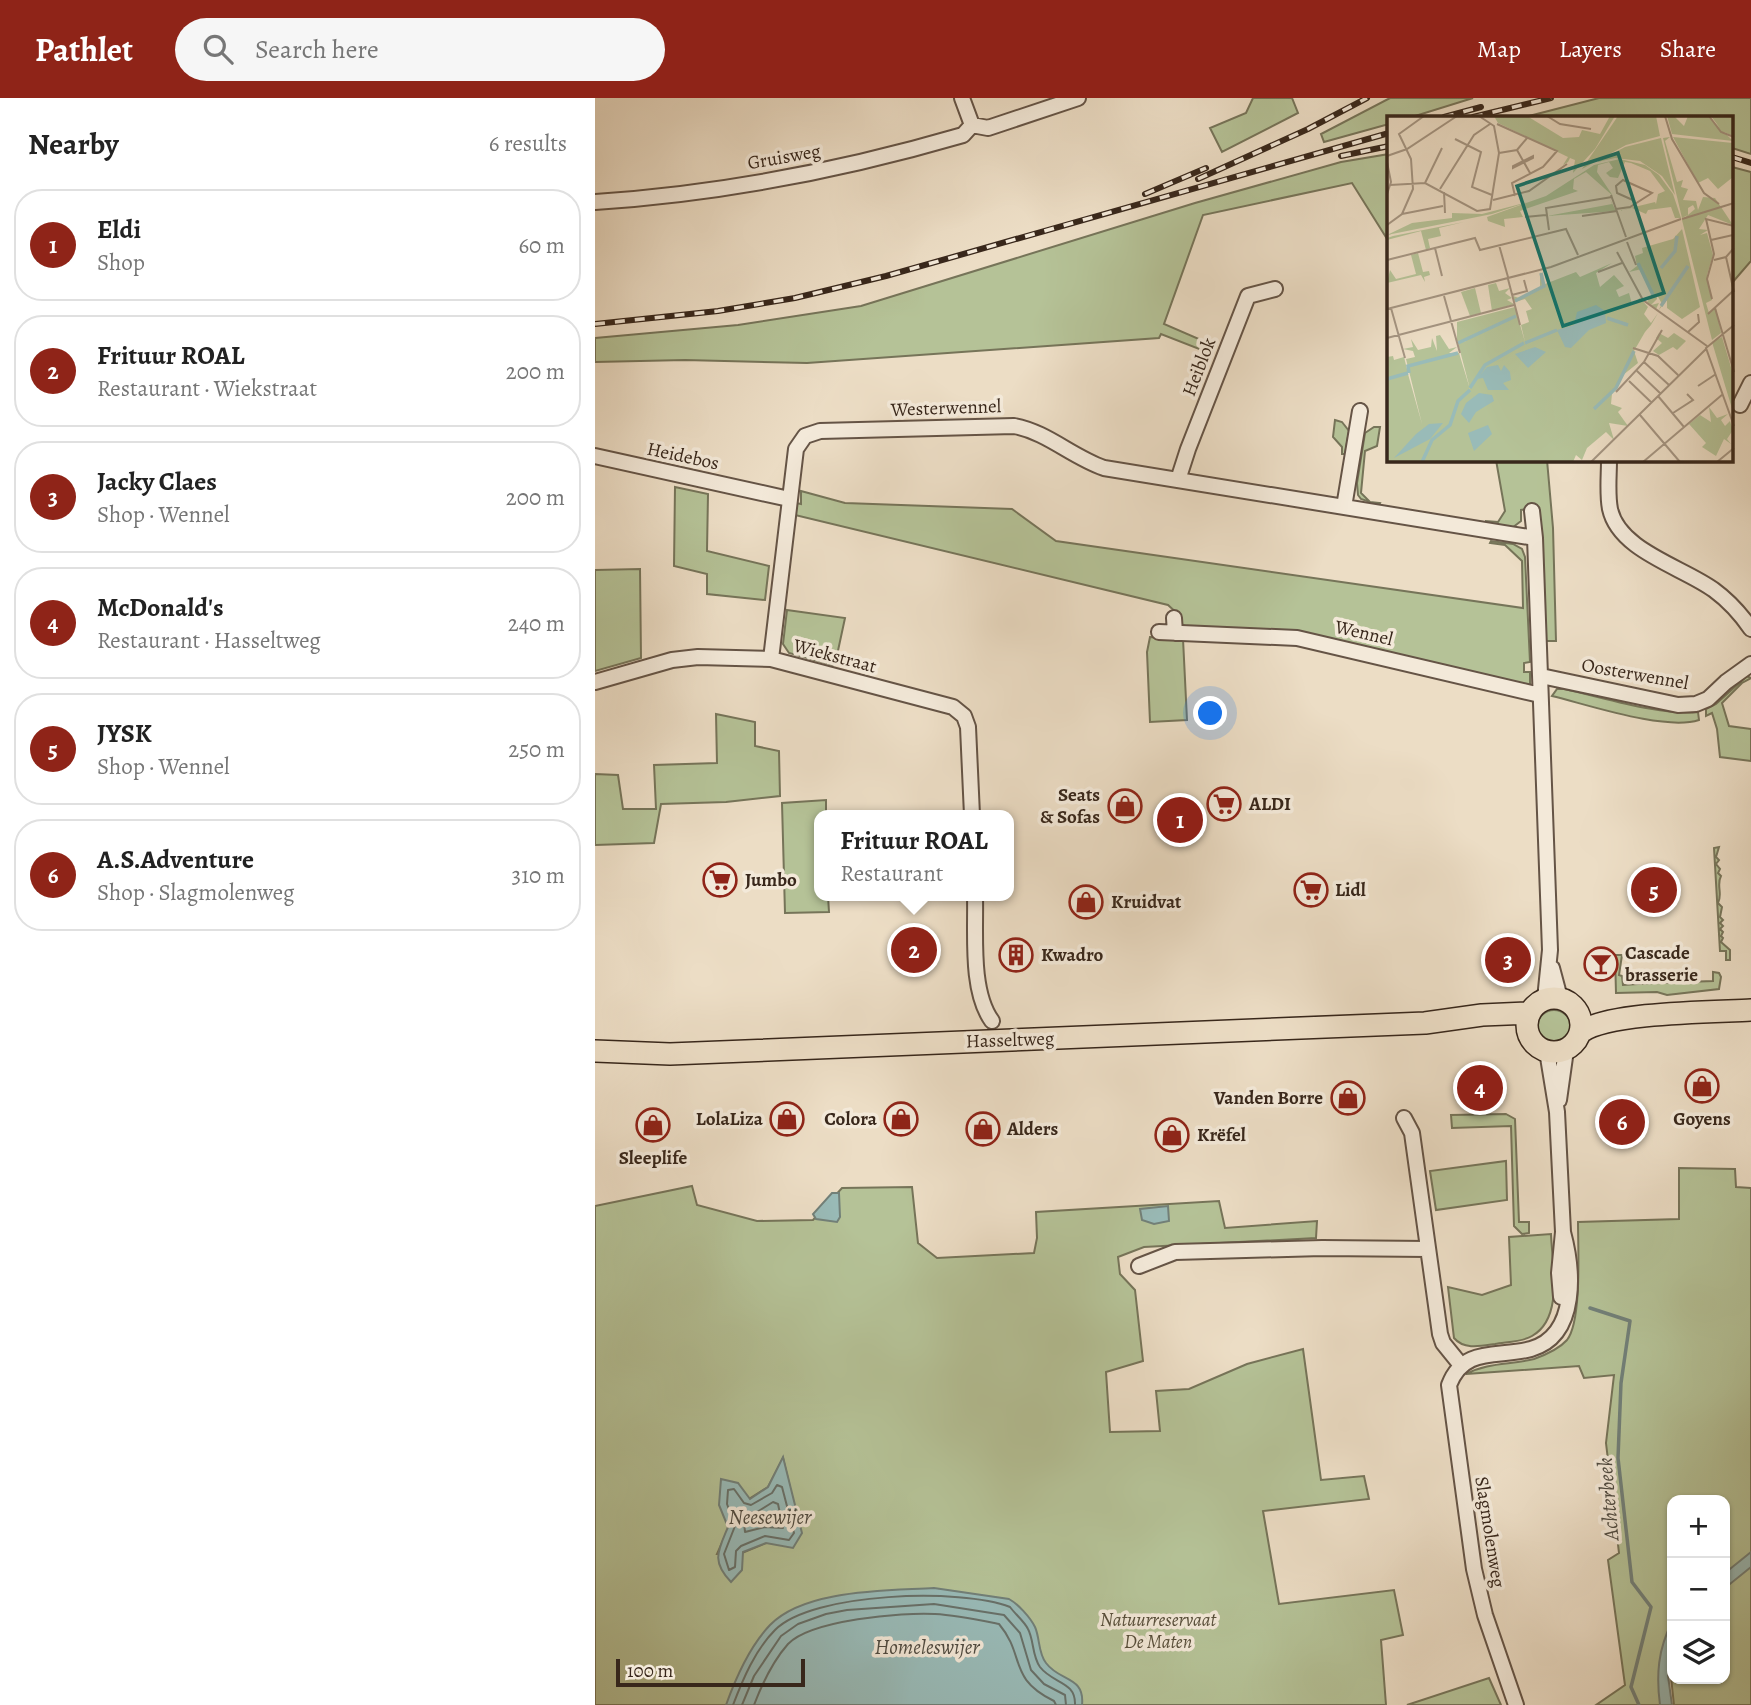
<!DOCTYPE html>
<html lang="en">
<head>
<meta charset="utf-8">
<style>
  :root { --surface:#fff; --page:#f6f6f6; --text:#222; --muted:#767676; --line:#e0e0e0; --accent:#8f2418 }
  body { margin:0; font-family:Alegreya,serif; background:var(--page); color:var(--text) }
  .controls { position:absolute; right:21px; bottom:21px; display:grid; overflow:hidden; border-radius:14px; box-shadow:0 2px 5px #0004 }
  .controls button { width:63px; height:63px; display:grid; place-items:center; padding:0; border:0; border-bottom:2px solid var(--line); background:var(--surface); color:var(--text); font:35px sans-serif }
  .scale { position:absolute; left:21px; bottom:18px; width:189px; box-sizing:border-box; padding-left:7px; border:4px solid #38271b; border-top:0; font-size:19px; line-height:24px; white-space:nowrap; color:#38271b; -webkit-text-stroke:5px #f3e9d9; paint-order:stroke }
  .you { position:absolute; left:616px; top:616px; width:24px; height:24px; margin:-18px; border:5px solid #fff; border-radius:50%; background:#1a73e8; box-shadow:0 0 0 10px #1a73e833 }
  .badge { display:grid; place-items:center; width:46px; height:46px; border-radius:50%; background:var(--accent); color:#fff; font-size:23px; font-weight:700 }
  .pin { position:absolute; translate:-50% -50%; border:4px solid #fff; box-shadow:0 2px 7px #0006 }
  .popup { position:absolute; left:219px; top:712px; width:200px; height:91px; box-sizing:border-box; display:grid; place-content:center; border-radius:14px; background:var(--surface); filter:drop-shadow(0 2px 5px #0005); font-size:23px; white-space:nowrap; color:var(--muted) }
  .popup b { font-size:26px; color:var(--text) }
  .popup::after { content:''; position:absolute; left:50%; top:100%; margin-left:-14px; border:14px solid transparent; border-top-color:var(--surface) }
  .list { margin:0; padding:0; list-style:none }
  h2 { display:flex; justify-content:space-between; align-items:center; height:91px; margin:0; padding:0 28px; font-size:30px }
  h2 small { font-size:23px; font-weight:400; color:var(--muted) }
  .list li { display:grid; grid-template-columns:46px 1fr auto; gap:21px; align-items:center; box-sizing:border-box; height:112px; margin:0 14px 14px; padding:0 14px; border:2px solid var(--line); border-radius:28px }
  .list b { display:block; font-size:26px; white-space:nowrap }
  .list p { margin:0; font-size:23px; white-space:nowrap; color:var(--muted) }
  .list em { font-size:23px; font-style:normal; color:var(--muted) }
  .icon { flex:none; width:38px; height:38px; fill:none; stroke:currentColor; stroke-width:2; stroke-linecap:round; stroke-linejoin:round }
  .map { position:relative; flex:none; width:1156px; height:1607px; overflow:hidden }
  header { display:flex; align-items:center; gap:42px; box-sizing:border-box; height:98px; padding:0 35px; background:var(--accent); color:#fff }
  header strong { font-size:33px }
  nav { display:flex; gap:38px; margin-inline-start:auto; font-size:24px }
  .search { width:490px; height:63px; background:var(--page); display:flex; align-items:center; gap:18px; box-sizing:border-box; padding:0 24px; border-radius:38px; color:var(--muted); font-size:26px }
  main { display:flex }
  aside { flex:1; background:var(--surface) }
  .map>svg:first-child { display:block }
</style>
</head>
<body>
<header>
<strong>Pathlet</strong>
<div class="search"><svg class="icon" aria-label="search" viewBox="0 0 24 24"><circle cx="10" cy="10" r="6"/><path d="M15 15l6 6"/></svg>Search here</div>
<nav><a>Map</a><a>Layers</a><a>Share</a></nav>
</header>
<main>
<aside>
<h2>Nearby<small>6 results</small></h2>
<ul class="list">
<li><span class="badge">1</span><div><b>Eldi</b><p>Shop</p></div><em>60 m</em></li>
<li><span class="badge">2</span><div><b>Frituur ROAL</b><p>Restaurant · Wiekstraat</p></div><em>200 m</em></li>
<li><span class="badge">3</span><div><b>Jacky Claes</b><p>Shop · Wennel</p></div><em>200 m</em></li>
<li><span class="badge">4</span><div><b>McDonald's</b><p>Restaurant · Hasseltweg</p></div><em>240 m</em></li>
<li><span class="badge">5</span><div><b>JYSK</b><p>Shop · Wennel</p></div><em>250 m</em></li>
<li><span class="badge">6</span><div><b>A.S.Adventure</b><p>Shop · Slagmolenweg</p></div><em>310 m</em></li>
</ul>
</aside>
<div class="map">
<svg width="1156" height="1607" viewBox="0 0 1156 1607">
  <rect width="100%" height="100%" fill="#ecddc5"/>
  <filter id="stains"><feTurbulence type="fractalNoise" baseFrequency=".00286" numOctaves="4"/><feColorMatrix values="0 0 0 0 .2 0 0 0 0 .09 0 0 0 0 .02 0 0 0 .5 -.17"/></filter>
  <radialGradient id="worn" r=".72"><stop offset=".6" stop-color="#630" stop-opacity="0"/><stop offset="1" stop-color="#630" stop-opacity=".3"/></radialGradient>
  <path fill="#b5c297" stroke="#767459" stroke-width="2" fill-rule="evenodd" d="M658 0H697L703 15 627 54 615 30 651 15Z
    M795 0H878L817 19H794V26L729 44 726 36Z
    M1004 0H1156V56L1137 50V19H930Z
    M794 56V144L757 85 608 117 569 226 620 248 617 256 566 236 564 240 212 265 90 262 0 264V240L143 227 266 208 600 105 746 64Z
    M1137 69 1156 74V163L1137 185Z
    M740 322 747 324 754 333 750 356H747V349L738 339Z
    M779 329H785L782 348 770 353 766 395 775 404 785 405 784 407 766 401 763 397 762 385 770 335Z
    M901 362H952L958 430 961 543H950L941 410 926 412V423L917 430 891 426V423L903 424 910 413Z
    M80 389 113 396 112 453 174 468 170 502 112 496V476L79 468Z
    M206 393 250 405 417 411 461 443 928 510 927 463 910 447 895 445 896 443 918 446 927 451 930 459 935 564 929 565V574H935V591L792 557 593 529 586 526 584 517 573 507 200 417 201 405 206 406Z
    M45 471 46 560 0 573V472Z
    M192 512 250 520 241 562 238 567 194 555 188 546Z
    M555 539 588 541 592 622 555 624 552 554Z
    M1152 578 1156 580 1147 585 1127 605 1134 628 1156 631V663L1125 659 1122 631 1117 615 1111 618V611L1121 606Z
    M962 591H969C1007 599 1066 618 1103 614L1104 622C1070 633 994 607 957 598Z
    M121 616 160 624V648L184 653 185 698 131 704 66 706 59 745 0 747V676L23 677 28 711H61L59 667 122 665Z
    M231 702V717H224V798H233L234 814 190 815 187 705Z
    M1124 749 1121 759 1124 762 1121 766 1125 771 1123 775 1126 778C1121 787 1128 796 1123 805L1127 809 1125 819 1128 822 1125 825 1128 828 1125 831 1128 834 1126 838 1128 840 1126 844 1135 852V862H1131V853H1125L1119 750Z
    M1020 857H1027L1024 877 1027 878 1028 887 1058 885V876H1063L1064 885H1085L1086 876 1090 875 1091 884 1118 883V874L1124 875 1126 879 1124 891 1072 897 1062 894 1021 895Z
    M942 929a17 17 0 1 1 34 0a17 17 0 1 1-34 0Z
    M911 1016 920 1021 924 1124H934V1135L927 1136 919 1128 916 1028 857 1030 856 1017Z
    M911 1063 912 1102 841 1112 835 1073Z
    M1084 1070 1140 1071 1141 1089 1156 1090V1607H1079L1076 1579 1077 1565V1581H1130V1402H1077V1549L1065 1607H1001L1030 1587 1013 1462 1024 1455 1011 1345 1019 1277 989 1280 984 1268 871 1276C893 1264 916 1267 939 1261 950 1257 964 1251 972 1242 987 1223 983 1150 983 1124L1084 1121Z
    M97 1088 102 1107 162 1123 218 1122 247 1090 317 1089 323 1145 342 1160 439 1155 442 1140 441 1114 624 1103 630 1130 722 1123 721 1140 549 1149 523 1159 525 1176 540 1192 548 1263 511 1274 515 1334 565 1333 561 1293 594 1291 652 1266 708 1251 726 1382 769 1378 774 1401 668 1413 684 1506 799 1492 808 1537 786 1542 791 1607H0V1108ZM188 1360 196 1394 171 1445 147 1455 122 1456 134 1429 154 1401 173 1389Z
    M956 1136C957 1167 969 1220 937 1238 928 1244 910 1244 900 1246 886 1248 869 1252 859 1240L853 1189 887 1197 916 1187 914 1139Z
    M894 1580 906 1607H812Z"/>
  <path fill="#99bbb8" stroke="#728079" stroke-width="2" d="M237 1095H244L245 1119 242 1124 221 1121 218 1116Z
    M573 1108 574 1123 559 1126 547 1122 545 1111Z
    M188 1359 207 1435 198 1450 171 1445 148 1454 147 1472 136 1484C116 1463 123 1453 133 1429L124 1407 126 1381 143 1385 155 1401 173 1389Z
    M1156 1454V1469L1130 1490V1475Z
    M339 1490 414 1501C423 1506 435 1519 440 1529 445 1540 443 1555 451 1565 465 1584 490 1578 487 1607H131C141 1579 154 1549 175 1527 210 1491 292 1493 339 1490Z
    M1077 1524V1551L1073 1578 1077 1607H1065C1061 1577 1063 1551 1077 1524Z"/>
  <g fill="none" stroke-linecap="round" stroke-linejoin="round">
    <path stroke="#68716a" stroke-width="2" d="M182 1387 187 1389 199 1435 194 1442 170 1438 146 1448 141 1453 140 1469 134 1472 129 1456 140 1428 132 1406 133 1392 139 1391 149 1405 156 1407 177 1395Z
      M178 1404 183 1406 188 1430 170 1429 150 1434 148 1416 162 1414Z
      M138 1607C148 1581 160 1552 180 1532 217 1494 367 1490 415 1509 420 1516 429 1523 433 1531 439 1542 437 1558 445 1569 458 1586 481 1583 480 1607
      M147 1607 159 1578 186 1538 203 1526 231 1516 252 1512 339 1506 409 1517 425 1535 436 1572 449 1586 470 1597 471 1607
      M159 1607C167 1586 178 1563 193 1546 216 1522 307 1514 340 1516 360 1517 384 1522 404 1526 431 1558 412 1580 459 1603L461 1607"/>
    <path stroke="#728079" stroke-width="3.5" d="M995 1210 1035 1223 1026 1285 1023 1360 1037 1484 1056 1509 1036 1589 1044 1607"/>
    <defs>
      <path id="street" d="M367 0 377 27
        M0 104C124 96 248 72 368 37L377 27 393 30 483 0
        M1145 307 1156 285
        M0 358 194 401
        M1014 362C1014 378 1012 396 1015 411 1024 453 1088 469 1119 492 1134 503 1145 515 1156 531
        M583 382 593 351 653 198 680 191
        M749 409 765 313
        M937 413 940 440 955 852 950 901
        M579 520 580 535
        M564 534 702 540 945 597
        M176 561 201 351 210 338 225 333 419 328C452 334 477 359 509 370L940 440
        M946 578 1083 607 1101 606 1113 601 1131 584 1156 566
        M0 584 77 562 103 559 176 561 358 609 369 618 373 629 377 717
        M380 798C381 835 375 893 397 923
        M957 870 965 900
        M952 953 962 1014 968 1134 964 1175 966 1199
        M964 1002 971 952
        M809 1020 817 1035 845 1236 848 1245 865 1266
        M544 1168 580 1154 727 1150 833 1151
        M921 1607 890 1517 879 1471 854 1287C869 1248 903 1260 936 1251 984 1237 978 1171 968 1134"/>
      <path id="primary" d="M932 927a27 27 0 1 1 54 0a27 27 0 1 1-54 0Z
        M986 934C1013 914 1119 914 1156 912
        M0 953 75 956 830 925 887 917 934 915"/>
    </defs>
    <use href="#street" stroke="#655446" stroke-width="18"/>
    <use href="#primary" stroke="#38271b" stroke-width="24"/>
    <use href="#street" stroke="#f3e9d9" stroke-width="14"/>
    <use href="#primary" stroke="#ecddc5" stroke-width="21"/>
    <defs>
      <path id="rail" d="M849 19 886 9
        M878 19 956 0
        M746 58 794 48
        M1137 59 1156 65
        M603 81 713 31 772 0
        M550 96 611 70
        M0 226 123 213 200 200 291 178 794 35"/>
    </defs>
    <use href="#rail" stroke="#38271b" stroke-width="6"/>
    <use href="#rail" stroke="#f3e9d9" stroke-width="3.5" stroke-dasharray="10" stroke-linecap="butt"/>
  </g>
  <defs>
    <symbol id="supermarket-ring" viewBox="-11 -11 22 22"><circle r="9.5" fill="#f3e9d9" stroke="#8f2418" stroke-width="1.5"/><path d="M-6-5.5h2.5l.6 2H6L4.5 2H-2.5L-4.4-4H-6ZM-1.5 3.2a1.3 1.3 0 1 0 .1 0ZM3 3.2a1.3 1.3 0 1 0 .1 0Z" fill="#8f2418"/></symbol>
    <symbol id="shop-ring" viewBox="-11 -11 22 22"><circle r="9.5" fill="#f3e9d9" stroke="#8f2418" stroke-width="1.5"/><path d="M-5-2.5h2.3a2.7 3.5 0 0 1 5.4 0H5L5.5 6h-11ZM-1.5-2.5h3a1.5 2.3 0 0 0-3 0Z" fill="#8f2418"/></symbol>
    <symbol id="building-ring" viewBox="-11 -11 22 22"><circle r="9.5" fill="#f3e9d9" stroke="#8f2418" stroke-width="1.5"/><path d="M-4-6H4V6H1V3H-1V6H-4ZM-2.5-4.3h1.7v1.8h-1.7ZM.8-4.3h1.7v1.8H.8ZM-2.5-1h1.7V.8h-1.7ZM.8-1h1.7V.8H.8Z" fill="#8f2418"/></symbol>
    <symbol id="bar-ring" viewBox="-11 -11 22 22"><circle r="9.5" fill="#f3e9d9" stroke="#8f2418" stroke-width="1.5"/><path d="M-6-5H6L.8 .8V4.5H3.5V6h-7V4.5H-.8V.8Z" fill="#8f2418"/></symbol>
  </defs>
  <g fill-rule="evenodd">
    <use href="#supermarket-ring" x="610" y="687" width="38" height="38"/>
    <use href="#shop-ring" x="511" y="689" width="38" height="38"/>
    <use href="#supermarket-ring" x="106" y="763" width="38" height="38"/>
    <use href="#supermarket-ring" x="697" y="773" width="38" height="38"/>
    <use href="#shop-ring" x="472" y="785" width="38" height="38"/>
    <use href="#building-ring" x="402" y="838" width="38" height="38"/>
    <use href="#bar-ring" x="987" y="847" width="38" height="38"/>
    <use href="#shop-ring" x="1088" y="969" width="38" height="38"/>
    <use href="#shop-ring" x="734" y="981" width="38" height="38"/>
    <use href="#shop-ring" x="173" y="1002" width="38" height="38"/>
    <use href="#shop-ring" x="287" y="1002" width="38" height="38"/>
    <use href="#shop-ring" x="39" y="1008" width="38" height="38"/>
    <use href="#shop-ring" x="369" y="1012" width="38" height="38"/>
    <use href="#shop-ring" x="558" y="1018" width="38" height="38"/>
  </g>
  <g text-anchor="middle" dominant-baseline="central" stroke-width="7" stroke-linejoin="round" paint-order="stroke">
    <g font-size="19" fill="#38271b" stroke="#f3e9d9">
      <text transform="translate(189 59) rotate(-10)">Gruisweg</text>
      <text transform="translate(604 269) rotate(-69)">Heiblok</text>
      <text transform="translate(351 310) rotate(-2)">Westerwennel</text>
      <text transform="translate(88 358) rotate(12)">Heidebos</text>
      <text transform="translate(769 535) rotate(13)">Wennel</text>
      <text transform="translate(240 558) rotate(15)">Wiekstraat</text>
      <text transform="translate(1040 576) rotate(10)">Oosterwennel</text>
      <text transform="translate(415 942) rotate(-2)">Hasseltweg</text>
      <text transform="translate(895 1434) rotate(81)">Slagmolenweg</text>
    </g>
    <g font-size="19" font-weight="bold" fill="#38271b" stroke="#f3e9d9" text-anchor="start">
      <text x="505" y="697" text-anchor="end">Seats<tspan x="505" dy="22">&amp; Sofas</tspan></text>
      <text x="654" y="706">ALDI</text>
      <text x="150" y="782">Jumbo</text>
      <text x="740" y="792">Lidl</text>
      <text x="516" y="804">Kruidvat</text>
      <text x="1030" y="855">Cascade<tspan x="1030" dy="22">brasserie</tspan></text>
      <text x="446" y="857">Kwadro</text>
      <text x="728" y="1000" text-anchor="end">Vanden Borre</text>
      <text x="168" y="1021" text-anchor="end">LolaLiza</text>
      <text x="282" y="1021" text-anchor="end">Colora</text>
      <text x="1107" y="1021" text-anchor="middle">Goyens</text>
      <text x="412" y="1031">Alders</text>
      <text x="602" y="1037">Krëfel</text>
      <text x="58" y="1060" text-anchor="middle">Sleeplife</text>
    </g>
    <g font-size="19" font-style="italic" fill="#574e3a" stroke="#f3e9d9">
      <text x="563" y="1522">Natuurreservaat<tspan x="563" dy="22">De Maten</tspan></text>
    </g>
    <g font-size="21" font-style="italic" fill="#504c42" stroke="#f3e9d9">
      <text transform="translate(1013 1401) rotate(-95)">Achterbeek</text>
      <text x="175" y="1419">Neesewijer</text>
      <text x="332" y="1549">Homeleswijer</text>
    </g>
  </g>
  <g transform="translate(792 18)">
    <rect width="346" height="346" fill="#ecddc5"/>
    <path d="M107 0H140L176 22 192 21 195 14 213 18 223 0H228L208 33 186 57 188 44 183 42 181 46 176 49 181 41 111 7ZM231 0H269L273 20 239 29 195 53ZM280 0H287L297 10 301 0H321L346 25 285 18ZM324 0H346V20L335 15ZM283 21 278 25 290 66 296 64 294 71 301 73 296 84 309 85 311 94 316 81 328 82 346 109 321 99 312 113 321 114 313 119 320 117 326 139 320 159 325 184 319 187 322 197 329 192 334 217 325 224 295 104 308 93 306 89 301 92V99L295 102 276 22ZM286 21 346 27V61L331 73 321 62 311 67ZM274 22 288 79 275 60 253 45 228 42 210 46 238 31ZM233 43 258 49 272 59 286 78 294 102H288L284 91 261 94 259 98 245 92 231 95 268 86 269 88 271 78 278 75 263 55 244 47 238 46 231 62 223 61 219 57 226 52 222 46 211 49 210 56 226 80 199 56 187 63 186 73 191 75 133 95 136 101 117 103 118 111 101 105 100 101 159 80 207 49ZM223 83 229 95 160 100 225 88ZM141 86 105 98 0 119 25 107 65 102V97L95 98ZM293 104 313 191 295 203 280 192V184L271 195 275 188 269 177 270 183 264 189 272 187 269 193 260 186 265 179 255 153 242 156 250 150 248 140 256 137 255 132 286 123 295 113ZM77 106 52 112 54 120 41 123 43 132 39 134 34 115 0 124V134V122L6 120ZM31 137 36 156 42 155 43 159 37 161 38 166 34 159 0 167 3 154 9 163 29 158 24 139ZM225 147 209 157 213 171 227 159 237 170 229 174 232 181 242 177 245 188 253 182 261 191 257 198 264 207 271 197 264 209 258 216 247 235 251 247 236 259 225 278 224 288 235 292 231 296 241 310 222 307 227 324 219 316 200 332 195 344 189 339 186 346H0V264L21 258 35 308 19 243 28 241 26 235 16 233 26 231 24 223 31 234 44 231 45 222 50 235 49 220 53 219 62 233 70 231 62 237H72L83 273 71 227 79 225H70V206L128 191 138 226 134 209 142 206 139 195 145 193 138 183 128 186 126 180 135 183 153 172V156L158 168 189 156 193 161ZM109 167 112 175 123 172 118 177 125 182 120 184 127 188 105 195 101 169ZM88 172 94 197 83 200 74 176ZM272 217 281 222 287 217 299 225 290 234 286 231 272 239 266 235 275 227 269 222ZM335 221 346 258V296L325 226ZM6 240 7 244 17 241 21 257 0 262V241ZM322 291 330 302 341 298 334 304 338 310 343 305 346 314 340 323 344 328 337 323 329 340 315 331 319 327 302 308 313 299 324 306Z" fill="#b5c297"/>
    <path d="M209 189 218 195 219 207 202 214 184 232 178 231 170 214 187 209 190 196ZM148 231 159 236 141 252 128 238ZM111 249 114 255 117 249 123 256 124 264 116 267 122 274H101L96 262 90 263 100 251ZM92 277 105 279 107 285 89 296 82 307 74 298 79 287ZM56 307 43 323 7 342 29 318 42 308ZM101 309 105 318 87 335 81 317Z" fill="#99bbb8"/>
    <path fill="none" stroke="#99bbb8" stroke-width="3.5" d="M251 147 267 181M274 152 288 135 290 120M128 185 157 170 154 157M274 190 301 150M220 202 241 209M71 227 129 200M138 227 170 214M22 257 21 250 71 237M0 263 21 257M83 272 98 249 137 227M207 293 229 272 247 235M35 346 45 324 63 309 71 285 83 274"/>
    <path fill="none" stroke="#a49481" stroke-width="2" d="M160 0 173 8 204 13M278 0 285 23 317 77 332 88M322 0 334 16 347 21M110 8 170 35 156 51 125 67 128 80M68 23 94 36 85 71 105 79M130 34 143 57M112 37 130 34 140 22M0 40 20 33 70 0M146 40V42L126 52V50ZM0 46 4 66 0 78M38 67 55 32M3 69 38 67 90 95 103 93 112 37 107 10 92 0M53 73 87 19 103 8M57 76 58 97M224 79 239 121M106 84 142 75 180 48M229 93 243 91 265 77 236 64 229 70 230 77 248 85M15 98 56 90M195 100 230 95M138 101 159 99M295 103 347 87M0 109 15 98 26 73 24 43 12 18 37 0M162 114 159 92 225 81M324 124 346 119M240 126 249 149M112 129 121 161M48 132 55 160M230 136 256 184 320 230M339 141 347 176M0 144 88 122 93 134 179 113 191 139M327 144 339 141 347 132M211 156 235 147M121 163 133 209M125 179 140 175 137 164M57 180 73 237M325 183 320 163 327 138 319 103 347 110M4 192 18 242M328 192 347 256M0 193 164 151 294 103M321 198 346 175M347 209 319 232 347 310M301 216 312 206 311 198M0 222 127 189M246 232 271 240 291 259M257 246 282 269M250 255 274 278M242 265 265 287M311 270 329 258M229 276 257 246 275 214M271 280 297 311M286 297 306 284 300 278M253 299 293 346M204 346 319 233M256 346 336 278M330 346 347 332"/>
    <path fill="#0f766e" fill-opacity="0.15" stroke="#0f766e" stroke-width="3.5" d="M231 37 277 177 176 210 130 70Z"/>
    <rect width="346" height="346" fill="none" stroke="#38271b" stroke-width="3.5"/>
  </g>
  <rect width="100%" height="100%" filter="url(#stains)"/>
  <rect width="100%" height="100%" fill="url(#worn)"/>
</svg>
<div class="controls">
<button>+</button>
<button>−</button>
<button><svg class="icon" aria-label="layers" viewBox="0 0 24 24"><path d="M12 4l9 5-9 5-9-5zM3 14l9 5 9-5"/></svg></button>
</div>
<div class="scale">100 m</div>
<div class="you"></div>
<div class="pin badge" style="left:585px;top:722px">1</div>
<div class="pin badge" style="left:319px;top:852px">2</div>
<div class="popup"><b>Frituur ROAL</b>Restaurant</div>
<div class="pin badge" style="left:913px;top:862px">3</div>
<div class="pin badge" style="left:885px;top:990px">4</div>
<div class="pin badge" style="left:1059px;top:792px">5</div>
<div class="pin badge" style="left:1027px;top:1024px">6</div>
</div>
</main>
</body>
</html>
